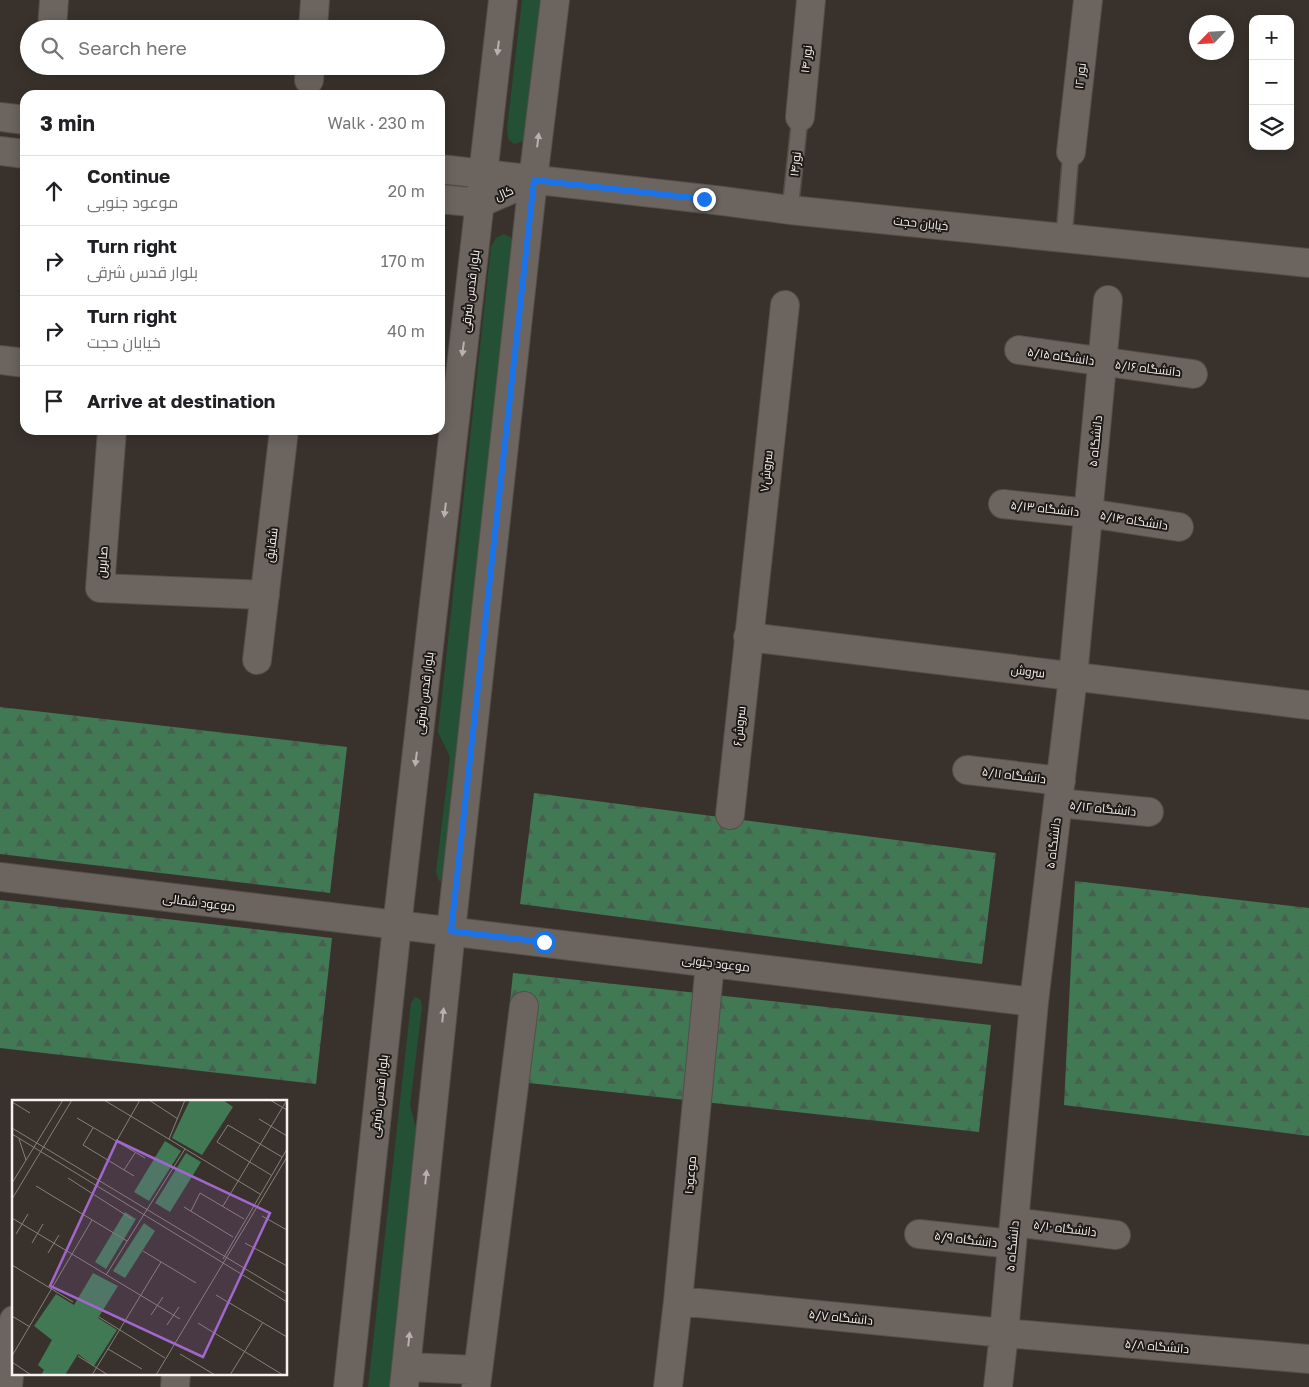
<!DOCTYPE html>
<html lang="en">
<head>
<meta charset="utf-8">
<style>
  :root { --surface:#fff; --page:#f2f2f2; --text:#202124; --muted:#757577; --line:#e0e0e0 }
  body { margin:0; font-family:"Golos Text",Cairo,sans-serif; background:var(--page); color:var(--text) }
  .controls { position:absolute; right:15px; top:15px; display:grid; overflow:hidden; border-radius:10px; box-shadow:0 2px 12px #0003 }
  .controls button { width:45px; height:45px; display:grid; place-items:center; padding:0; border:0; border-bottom:1px solid var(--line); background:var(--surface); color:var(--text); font:25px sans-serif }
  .compass { position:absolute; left:1189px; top:15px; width:45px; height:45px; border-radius:50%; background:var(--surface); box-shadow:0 2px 12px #0003; rotate:245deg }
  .stop { position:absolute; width:15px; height:15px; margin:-11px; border:4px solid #1a73e8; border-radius:50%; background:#fff }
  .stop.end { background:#1a73e8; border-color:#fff; box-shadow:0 1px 5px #0008 }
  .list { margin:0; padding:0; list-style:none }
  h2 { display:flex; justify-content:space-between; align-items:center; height:65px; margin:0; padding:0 20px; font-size:21px }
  h2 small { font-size:16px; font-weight:400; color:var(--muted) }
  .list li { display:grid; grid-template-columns:32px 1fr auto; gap:15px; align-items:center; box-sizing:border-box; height:70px; padding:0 20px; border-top:1px solid var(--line) }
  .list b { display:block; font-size:19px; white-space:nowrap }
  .list p { margin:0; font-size:16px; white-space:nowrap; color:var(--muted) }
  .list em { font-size:16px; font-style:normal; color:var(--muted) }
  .icon { flex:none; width:28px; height:28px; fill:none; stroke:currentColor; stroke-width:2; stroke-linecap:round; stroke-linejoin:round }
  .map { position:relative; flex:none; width:1309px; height:1387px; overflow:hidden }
  .search { position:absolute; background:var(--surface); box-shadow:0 2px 12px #0003; left:20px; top:20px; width:425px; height:55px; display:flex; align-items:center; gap:12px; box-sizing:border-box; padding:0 18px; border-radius:28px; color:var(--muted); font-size:19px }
  .panel { position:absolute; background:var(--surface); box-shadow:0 2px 12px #0003; left:20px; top:90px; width:425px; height:345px; border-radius:15px }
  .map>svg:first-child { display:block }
</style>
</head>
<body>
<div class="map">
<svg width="1309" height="1387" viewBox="0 0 1309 1387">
  <defs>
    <pattern id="forest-firs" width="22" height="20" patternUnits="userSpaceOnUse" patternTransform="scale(1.25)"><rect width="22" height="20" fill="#417955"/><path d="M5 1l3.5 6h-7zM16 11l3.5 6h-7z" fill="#465f4e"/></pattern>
  </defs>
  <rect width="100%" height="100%" fill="#39322c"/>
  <path fill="#245035" d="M522 0H541L526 130 523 141 514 144 508 139 507 128Z
    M503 234 510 237 513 243 445 880 439 881 436 872 450 757 438 732 491 247 496 238Z
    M415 997 421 1000 422 1007 410 1106 418 1135 391 1387H368L411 1003Z"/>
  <path fill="url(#forest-firs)" d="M0 707 347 747 330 893 0 854Z
    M534 793 996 853 982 964 520 904Z
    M1075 881 1309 908V1136L1064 1105Z
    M0 900 332 938 316 1084 0 1048Z
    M513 973 991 1025 979 1132 502 1080Z"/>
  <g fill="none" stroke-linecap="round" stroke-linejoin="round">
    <defs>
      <path id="lane" d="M790 210 800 117
        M1064 237 1071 152"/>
      <path id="street" d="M52 29 54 0
        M313 29 315 0
        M309 80 310 66
        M800 117 811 0
        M0 151 25 154
        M1071 152 1088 0
        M440 199 480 203 533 180
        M1019 350 1193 374
        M0 360 25 363
        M112 430 100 588 265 595
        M1003 504 1088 513 1179 527
        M748 637 1309 705
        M257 660 284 430
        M967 770 1061 781
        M1058 803 1149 812
        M730 815 785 305
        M0 877 1034 1002
        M1014 1222 1116 1235
        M919 1234 1012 1244
        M678 1301 1004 1333 1309 1359
        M406 1367 478 1370
        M8 1387 14 1320
        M175 1387 176 1373
        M476 1387 524 1006
        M668 1387 678 1301 710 963
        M998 1387 1004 1333 1034 1002 1073 677 1108 300"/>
      <path id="secondary" d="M0 117 25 120
        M440 169 723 201 790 210 1309 263
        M348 1387 397 926 503 0
        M404 1387 451 931 533 180 555 0"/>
    </defs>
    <use href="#lane" stroke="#544e49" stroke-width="18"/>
    <use href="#street" stroke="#544e49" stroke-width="30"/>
    <use href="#secondary" stroke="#544e49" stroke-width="30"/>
    <use href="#lane" stroke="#6c645e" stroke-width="15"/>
    <use href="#street" stroke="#6c645e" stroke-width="28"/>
    <use href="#secondary" stroke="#6c645e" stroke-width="28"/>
  </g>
  <defs><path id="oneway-solid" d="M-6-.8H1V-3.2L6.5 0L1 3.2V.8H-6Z" transform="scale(1.25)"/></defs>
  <g fill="#b8b2ae">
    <use href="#oneway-solid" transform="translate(498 48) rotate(97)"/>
    <use href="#oneway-solid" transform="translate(538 140) rotate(-83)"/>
    <use href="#oneway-solid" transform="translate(463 349) rotate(97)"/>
    <use href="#oneway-solid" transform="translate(445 510) rotate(97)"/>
    <use href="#oneway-solid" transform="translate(416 759) rotate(97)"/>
    <use href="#oneway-solid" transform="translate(443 1015) rotate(-84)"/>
    <use href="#oneway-solid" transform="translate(426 1177) rotate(-84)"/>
    <use href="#oneway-solid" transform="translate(409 1339) rotate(-84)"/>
  </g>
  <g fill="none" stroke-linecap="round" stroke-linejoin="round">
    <path stroke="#1a73e8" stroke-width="6" d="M544 942 451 931 534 180 704 199"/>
  </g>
  <g text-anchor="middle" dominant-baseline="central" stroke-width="4" stroke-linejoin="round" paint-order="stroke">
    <g font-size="12" fill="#f7f2ef" stroke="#1e1a18">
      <text transform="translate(806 59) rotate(-84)">نور ۱۴</text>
      <text transform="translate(1080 76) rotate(-84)">نور ۱۲</text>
      <text transform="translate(795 164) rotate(-84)">نور۱۴</text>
      <text transform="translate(504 193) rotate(-23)">کال</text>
      <text transform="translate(921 223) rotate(6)">خیابان حجت</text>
      <text transform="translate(470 291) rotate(-83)">بلوار قدس شرقی</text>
      <text transform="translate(1061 356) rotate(8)">دانشگاه ۵/۱۵</text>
      <text transform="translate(1148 368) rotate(7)">دانشگاه ۵/۱۶</text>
      <text transform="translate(1095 441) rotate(-84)">دانشگاه ۵</text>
      <text transform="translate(766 471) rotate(-84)">سروش۷</text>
      <text transform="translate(1045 508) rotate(6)">دانشگاه ۵/۱۳</text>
      <text transform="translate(1134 520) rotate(9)">دانشگاه ۵/۱۴</text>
      <text transform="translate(271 545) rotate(-83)">شقایق</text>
      <text transform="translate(102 562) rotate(-86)">صابرین</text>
      <text transform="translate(1028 671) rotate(7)">سروش</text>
      <text transform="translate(424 693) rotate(-83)">بلوار قدس شرقی</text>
      <text transform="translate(739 726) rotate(-84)">سروش۶</text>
      <text transform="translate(1014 775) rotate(7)">دانشگاه ۵/۱۱</text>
      <text transform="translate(1103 808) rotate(6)">دانشگاه ۵/۱۲</text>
      <text transform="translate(1053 843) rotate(-83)">دانشگاه ۵</text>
      <text transform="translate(199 902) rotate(7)">موعود شمالی</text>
      <text transform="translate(716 963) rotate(7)">موعود جنوبی</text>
      <text transform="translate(379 1096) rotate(-84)">بلوار قدس شرقی</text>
      <text transform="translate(690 1175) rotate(-85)">موعود۱</text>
      <text transform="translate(1065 1228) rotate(7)">دانشگاه ۵/۱۰</text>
      <text transform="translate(966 1239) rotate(7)">دانشگاه ۵/۹</text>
      <text transform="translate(1012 1246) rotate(-85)">دانشگاه ۵</text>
      <text transform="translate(841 1317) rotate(6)">دانشگاه ۵/۷</text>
      <text transform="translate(1157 1346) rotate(5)">دانشگاه ۵/۸</text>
    </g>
  </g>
  <g transform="translate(12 1100)">
    <rect width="275" height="275" fill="#39322c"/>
    <path d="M178 0H211L221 7 190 55 160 38ZM153 41 169 51 137 101 122 92ZM174 53 189 62 158 112 143 103ZM113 112 124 119 94 169 83 162ZM132 123 143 131 113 178 101 171ZM81 173 106 186 86 218 105 230 82 266 66 254 53 275H29L32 270 26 265 40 240 22 226 44 194 62 205Z" fill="#417955"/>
    <path fill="none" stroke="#857f7a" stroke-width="1" d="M92 0 248 94M137 0 166 19M258 0 275 10M0 2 18 13M65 18 133 58M247 19 275 36M0 28 275 194M81 28 71 45 122 76M0 34 275 202M7 39 14 60M157 39 173 0M104 42 128 0M112 70 123 53M259 75 205 42 216 25 270 57M56 78 120 119M0 83 51 0M24 86 115 141M0 99 60 0M211 106 275 0M172 107 221 137M179 111 188 93 232 119M250 116 275 130M0 118 168 219M4 134 16 114M20 143 31 124M233 143 275 166M131 151 184 183M36 153 47 135M211 159 275 49M0 165 61 202M94 175 173 49M204 195 275 237M139 215 151 197M0 216 18 227M87 217 153 258M186 223 271 275M155 225 167 207M96 249 130 269M168 254 203 275M0 256 80 120M66 256 96 275M0 262 19 275M80 275 149 162M144 275 275 57M218 275 251 222"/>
    <path fill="#a067cd" fill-opacity="0.15" stroke="#a067cd" stroke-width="2.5" d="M105 41 258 113 191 257 38 186Z"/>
    <rect width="275" height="275" fill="none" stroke="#f7f2ef" stroke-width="2.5"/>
  </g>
</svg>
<div class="controls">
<button>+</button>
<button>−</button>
<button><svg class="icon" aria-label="layers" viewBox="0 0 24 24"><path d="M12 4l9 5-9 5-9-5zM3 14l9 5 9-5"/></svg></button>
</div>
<svg class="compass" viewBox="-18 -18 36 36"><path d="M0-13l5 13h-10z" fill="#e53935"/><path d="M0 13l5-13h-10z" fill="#757577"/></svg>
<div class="stop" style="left:544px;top:942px"></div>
<div class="stop end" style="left:704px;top:199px"></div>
<div class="search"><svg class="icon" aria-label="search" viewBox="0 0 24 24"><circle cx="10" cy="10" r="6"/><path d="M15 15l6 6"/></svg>Search here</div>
<section class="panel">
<h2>3 min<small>Walk · 230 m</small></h2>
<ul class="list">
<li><svg class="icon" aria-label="ahead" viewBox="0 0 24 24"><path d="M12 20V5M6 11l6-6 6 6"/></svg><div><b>Continue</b><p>موعود جنوبی</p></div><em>20 m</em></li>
<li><svg class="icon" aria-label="right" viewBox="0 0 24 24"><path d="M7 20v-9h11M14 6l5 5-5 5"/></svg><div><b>Turn right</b><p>بلوار قدس شرقی</p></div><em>170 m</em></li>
<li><svg class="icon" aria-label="right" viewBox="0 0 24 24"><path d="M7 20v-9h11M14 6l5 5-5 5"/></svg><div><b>Turn right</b><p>خیابان حجت</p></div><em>40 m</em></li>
<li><svg class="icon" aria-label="arrive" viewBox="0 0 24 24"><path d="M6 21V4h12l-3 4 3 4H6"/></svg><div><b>Arrive at destination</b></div></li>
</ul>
</section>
</div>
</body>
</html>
